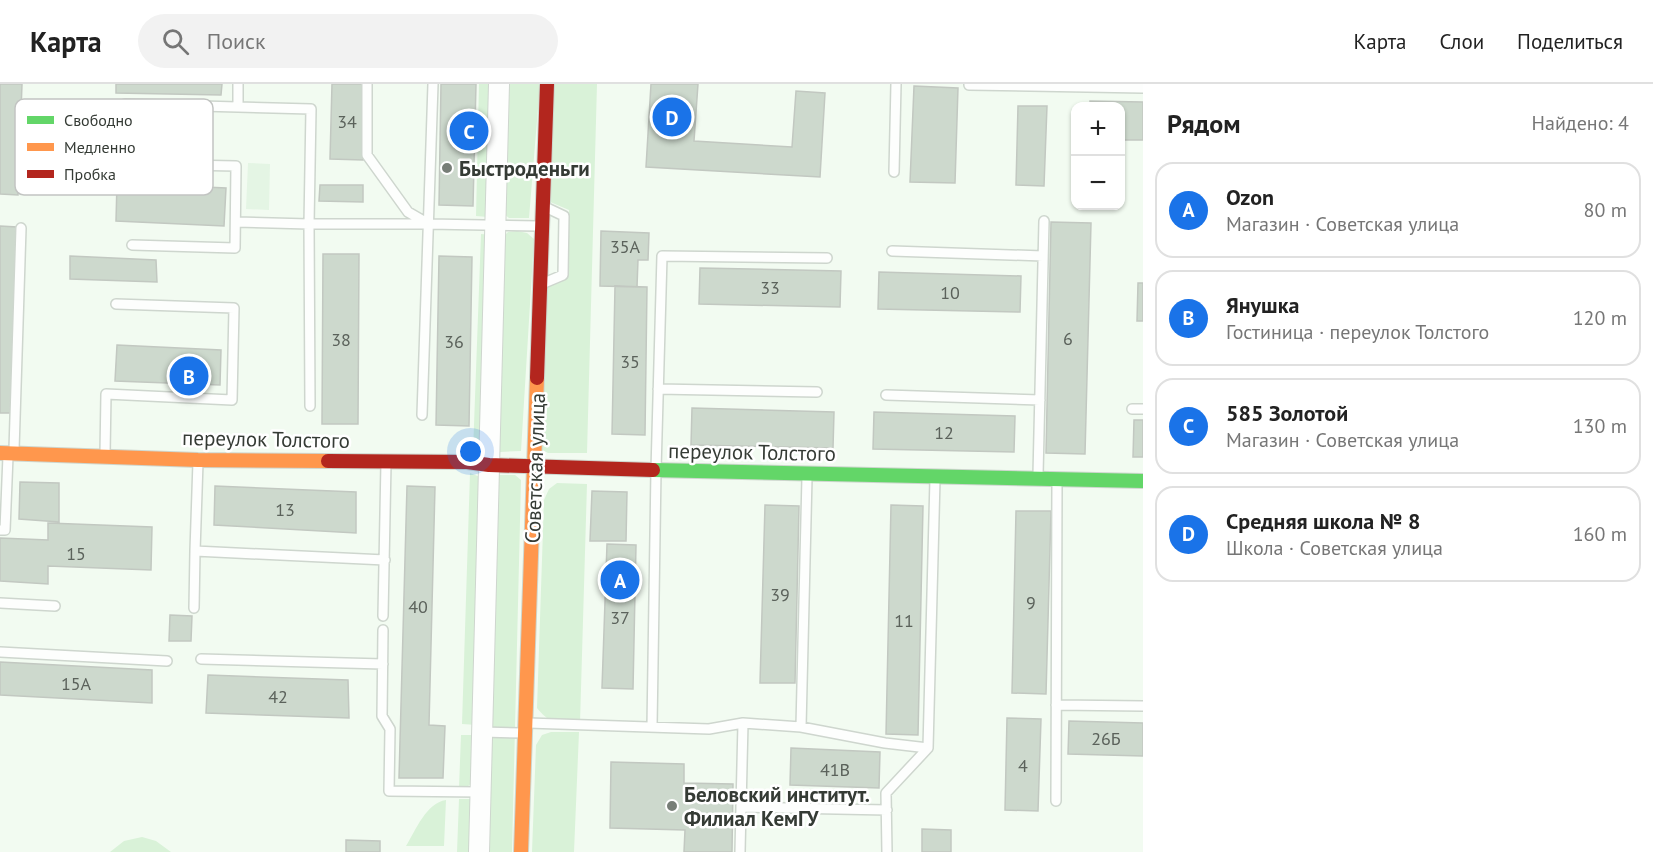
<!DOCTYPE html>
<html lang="ru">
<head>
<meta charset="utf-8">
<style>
  :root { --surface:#fff; --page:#f2f2f2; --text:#222; --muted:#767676; --line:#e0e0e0; --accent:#1a73e8 }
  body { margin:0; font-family:"PT Sans",sans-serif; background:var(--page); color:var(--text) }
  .controls { position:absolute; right:18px; top:18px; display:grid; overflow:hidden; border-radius:12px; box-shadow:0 2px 4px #0004 }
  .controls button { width:54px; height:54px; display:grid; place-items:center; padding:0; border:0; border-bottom:2px solid var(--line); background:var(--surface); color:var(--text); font:30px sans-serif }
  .you { position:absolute; left:471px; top:368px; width:21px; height:21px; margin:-15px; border:4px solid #fff; border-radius:50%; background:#1a73e8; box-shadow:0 0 0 9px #1a73e833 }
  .badge { display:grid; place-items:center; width:39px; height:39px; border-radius:50%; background:var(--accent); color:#fff; font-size:20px; font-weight:700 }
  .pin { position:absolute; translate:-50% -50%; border:3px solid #fff; box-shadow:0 2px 6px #0006 }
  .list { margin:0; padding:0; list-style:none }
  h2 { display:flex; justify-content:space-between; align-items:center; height:78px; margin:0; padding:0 24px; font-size:26px }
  h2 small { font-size:20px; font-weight:400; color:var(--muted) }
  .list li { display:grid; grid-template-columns:39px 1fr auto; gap:18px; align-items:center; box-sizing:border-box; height:96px; margin:0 12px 12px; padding:0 12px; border:2px solid var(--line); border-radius:18px }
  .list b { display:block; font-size:22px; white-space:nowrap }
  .list p { margin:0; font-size:20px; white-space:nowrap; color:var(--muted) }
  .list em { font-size:20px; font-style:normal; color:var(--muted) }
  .icon { flex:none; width:33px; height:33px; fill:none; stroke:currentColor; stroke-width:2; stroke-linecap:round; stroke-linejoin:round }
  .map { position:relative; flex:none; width:1143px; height:768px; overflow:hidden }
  header { display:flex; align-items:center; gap:36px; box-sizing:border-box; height:84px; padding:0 30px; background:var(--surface); border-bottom:2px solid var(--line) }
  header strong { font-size:28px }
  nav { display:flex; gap:33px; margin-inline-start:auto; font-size:21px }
  .search { width:420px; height:54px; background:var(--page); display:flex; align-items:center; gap:15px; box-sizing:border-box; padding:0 21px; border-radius:33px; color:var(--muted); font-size:22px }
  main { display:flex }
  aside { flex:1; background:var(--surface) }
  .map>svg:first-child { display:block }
</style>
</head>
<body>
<header>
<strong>Карта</strong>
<div class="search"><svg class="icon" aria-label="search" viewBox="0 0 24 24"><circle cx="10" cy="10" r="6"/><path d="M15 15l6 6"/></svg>Поиск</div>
<nav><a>Карта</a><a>Слои</a><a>Поделиться</a></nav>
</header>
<main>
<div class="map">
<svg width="1143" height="768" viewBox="0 0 1143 768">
  <rect width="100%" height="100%" fill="#f2fbf1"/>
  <path fill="#e4f5e4" d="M248 79 270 80 269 126 246 125Z"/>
  <path fill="#d9f2d8" d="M479 0H491L488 133 476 132Z
    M506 0H540L529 134H509L503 129Z
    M552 0H597L587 369H548L541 365 546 200 567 194 569 126 548 117Z
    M517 147 527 149 534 155 521 367 500 368 495 362 502 154 508 148Z
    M481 150 492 151 484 368H473Z
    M470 389 480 393 477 641 462 640Z
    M496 391H515L521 396 512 768H485Z
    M557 399 587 400 580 639C558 639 552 642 537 624L544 416 549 405Z
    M551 648H579L574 768H532L536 661 542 651Z
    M461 651H476L473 698 467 703 459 704Z
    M459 715H474L473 768H457Z
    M446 716 444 762H406C416 746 426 719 446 716Z
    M142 753 156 757 171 768H110L124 757Z"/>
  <path fill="#cdd9cd" stroke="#c2c8c1" stroke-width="1.5" d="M0 0H22L18 111 0 110Z
    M116 0H222L221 11 116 9Z
    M332 0H364L363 76 330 75Z
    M441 0H476L473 122 439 121Z
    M651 0H698L694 57 792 63 796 7 825 9 820 93 646 83Z
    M914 2 958 4 955 99 910 98Z
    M1090 17 1143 18V56H1120V22H1090Z
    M1018 22H1047L1044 102 1016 101Z
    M117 99 226 104 224 142 116 137Z
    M320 101H363V118L319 117Z
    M1051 138 1091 139 1085 370 1046 369Z
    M0 142 17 143 11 329H0Z
    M601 147 649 149 648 176H638L637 203 600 202Z
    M323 170H359L358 340H322Z
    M70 172 156 176 157 198 70 195Z
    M439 172 472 173 469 342 436 341Z
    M700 184 841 187 840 223 699 220Z
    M879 188 1021 192 1020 228 878 225Z
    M1138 199H1143V237H1137Z
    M615 202 647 203 645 351 612 350Z
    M117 261 221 266 220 301 115 297Z
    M692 324 834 328 833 364 691 361Z
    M874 328 1015 332 1014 368 873 365Z
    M1134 336H1143V373H1133Z
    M20 398 59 399V438L19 435Z
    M215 402 356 408V449L214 441Z
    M407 402 435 403 429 641 445 642 443 694H399Z
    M592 407 627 408 626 457H590Z
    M765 421 799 422 795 599H760Z
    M891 421 923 422 918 651 886 650Z
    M1016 427H1051L1046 610 1012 609Z
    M48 439 152 443 151 486 48 482V500L0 497V454L48 456Z
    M607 460 636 461 633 605 602 604Z
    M170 531 192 532 191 557H169Z
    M0 578 152 586V619L0 611Z
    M208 591 348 596 349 634 206 629Z
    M1007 634 1041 635 1038 727 1005 726Z
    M1069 637 1143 639V672L1068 670Z
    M791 664 880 668 879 704 790 701Z
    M611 678 684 680V699L733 700 732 768H684L685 746 610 744Z
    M922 745 951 746V768H922Z
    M346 756 380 757V768H346Z"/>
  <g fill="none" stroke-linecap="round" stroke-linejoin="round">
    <defs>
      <path id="lane" d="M367 0V71L408 128 427 139
        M969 1 1143 4
        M125 20 238 23
        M894 88 896 0
        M236 138 309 140 311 25 238 23V0
        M132 161 235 164 236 82 137 80
        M892 167 1043 172
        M544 199 563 191 564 132 545 123
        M658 305 817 308
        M886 311 1040 316
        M310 322 309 140H429L538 142
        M1132 325H1143
        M422 331 433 0
        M14 366 21 144
        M105 370 106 310 232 316 234 224 116 220
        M198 378 195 467 385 476
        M1038 391 1044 137
        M0 446H5L8 372
        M0 519 55 522
        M194 524 195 467
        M383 532 386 379
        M383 546 382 632 390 645 389 707 480 708
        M0 568 167 577
        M201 575 383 580
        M1056 621 1143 622
        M528 639 709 645 743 639 801 643 885 659 928 664
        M743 639 741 723 887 726
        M652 643 656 386 662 172 827 174
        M801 643 807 393
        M482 648 523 649
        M1056 717 1057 396
        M740 768 741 723
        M887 768 886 709 928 664 935 395"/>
      <path id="street" d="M479 768 499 0"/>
      <path id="fast" d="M653 386 1143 397"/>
      <path id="slow" d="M0 369 198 376 328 377
        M521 768 537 294"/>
      <path id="jam" d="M537 294 547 0
        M328 377 467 378 489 381 653 386"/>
    </defs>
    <use href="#lane" stroke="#ced6ce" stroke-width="12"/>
    <use href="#street" stroke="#ced6ce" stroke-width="22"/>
    <use href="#fast" stroke="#ced6ce" stroke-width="16"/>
    <use href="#slow" stroke="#ced6ce" stroke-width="16"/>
    <use href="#jam" stroke="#ced6ce" stroke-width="16"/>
    <use href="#lane" stroke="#fdfefd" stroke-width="9"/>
    <use href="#street" stroke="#fdfefd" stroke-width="20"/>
    <use href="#fast" stroke="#63d668" stroke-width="14"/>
    <use href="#slow" stroke="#ff974d" stroke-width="14"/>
    <use href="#jam" stroke="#b3261e" stroke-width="14"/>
  </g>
  <g fill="#777e77" stroke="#fff" stroke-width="2">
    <circle cx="447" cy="84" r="6"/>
    <circle cx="672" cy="722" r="6"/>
  </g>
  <g text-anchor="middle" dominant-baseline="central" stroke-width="5" stroke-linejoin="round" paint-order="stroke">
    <g font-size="18" fill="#5b625b">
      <text x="347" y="37">34</text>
      <text x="625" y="162">35А</text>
      <text x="770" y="203">33</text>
      <text x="950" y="208">10</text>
      <text x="1068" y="254">6</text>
      <text x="341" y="255">38</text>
      <text x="454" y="257">36</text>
      <text x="630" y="277">35</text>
      <text x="944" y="348">12</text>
      <text x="285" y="425">13</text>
      <text x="76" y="469">15</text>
      <text x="780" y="510">39</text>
      <text x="1031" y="518">9</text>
      <text x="418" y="522">40</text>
      <text x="620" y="533">37</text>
      <text x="904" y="536">11</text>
      <text x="76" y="599">15А</text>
      <text x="278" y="612">42</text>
      <text x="1106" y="654">26Б</text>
      <text x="1023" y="681">4</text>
      <text x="835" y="685">41В</text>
    </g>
    <g font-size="21" font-weight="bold" fill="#353b35" stroke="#fff" text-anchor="start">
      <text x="459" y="84">Быстроденьги</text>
      <text x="684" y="710">Беловский институт.<tspan x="684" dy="24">Филиал КемГУ</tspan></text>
    </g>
    <g font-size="21" fill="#353b35" stroke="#fff">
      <text transform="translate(266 355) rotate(1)">переулок Толстого</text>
      <text transform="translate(752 368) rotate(1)">переулок Толстого</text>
      <text transform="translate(535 384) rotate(-88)">Советская улица</text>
    </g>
  </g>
  <rect x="15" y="15" width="198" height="96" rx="9" fill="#fff" stroke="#c2c4c2" stroke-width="1.5"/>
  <rect x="27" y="32" width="27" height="8" fill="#63d668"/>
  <rect x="27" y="59" width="27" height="8" fill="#ff974d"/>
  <rect x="27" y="86" width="27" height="8" fill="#b3261e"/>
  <g font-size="16" fill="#353b35">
    <text x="64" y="42">Свободно</text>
    <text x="64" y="69">Медленно</text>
    <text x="64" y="96">Пробка</text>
  </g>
</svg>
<div class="controls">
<button>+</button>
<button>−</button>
</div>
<div class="you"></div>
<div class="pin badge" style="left:620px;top:496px">A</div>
<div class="pin badge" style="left:189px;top:292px">B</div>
<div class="pin badge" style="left:469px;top:47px">C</div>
<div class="pin badge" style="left:672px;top:33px">D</div>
</div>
<aside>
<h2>Рядом<small>Найдено: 4</small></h2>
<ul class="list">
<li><span class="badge">A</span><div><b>Ozon</b><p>Магазин · Советская улица</p></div><em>80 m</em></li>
<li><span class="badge">B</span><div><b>Янушка</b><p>Гостиница · переулок Толстого</p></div><em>120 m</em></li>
<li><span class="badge">C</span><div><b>585 Золотой</b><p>Магазин · Советская улица</p></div><em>130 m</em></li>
<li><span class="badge">D</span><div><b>Средняя школа № 8</b><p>Школа · Советская улица</p></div><em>160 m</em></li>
</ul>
</aside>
</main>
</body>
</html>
